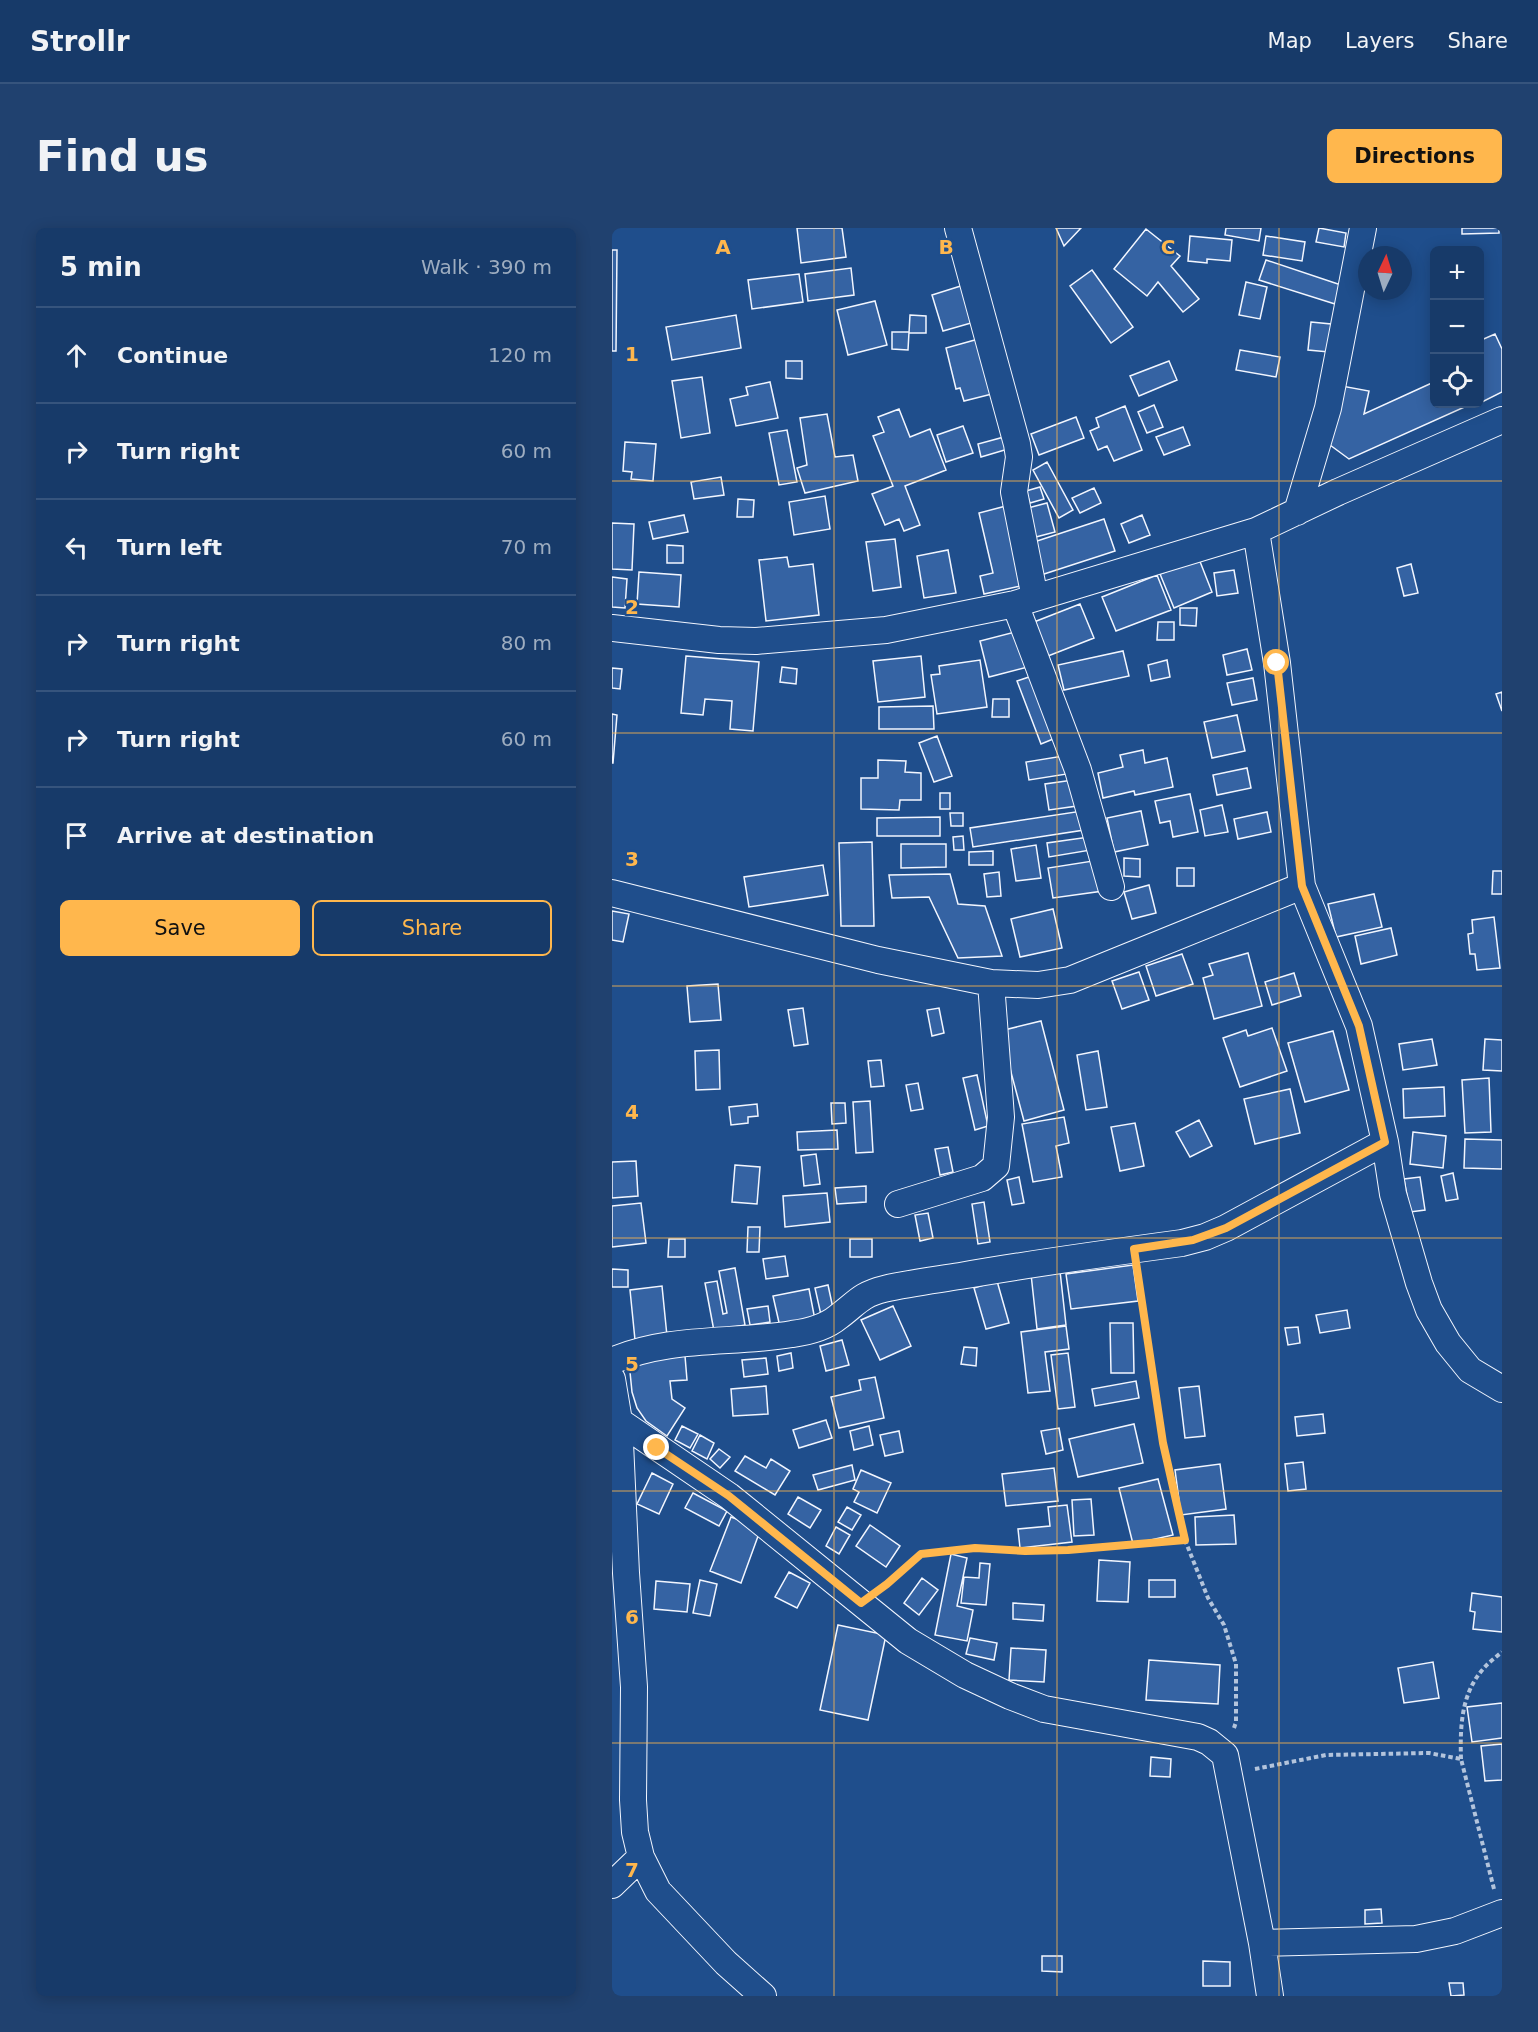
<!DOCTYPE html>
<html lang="en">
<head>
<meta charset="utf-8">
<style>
  :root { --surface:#173a69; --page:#20416f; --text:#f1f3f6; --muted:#9eadc0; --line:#36547d; --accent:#ffb74d }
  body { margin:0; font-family:"DejaVu Sans",sans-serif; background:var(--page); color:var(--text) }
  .controls { position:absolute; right:18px; top:18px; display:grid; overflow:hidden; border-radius:9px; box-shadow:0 3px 15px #0003 }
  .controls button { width:54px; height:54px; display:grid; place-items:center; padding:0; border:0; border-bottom:2px solid var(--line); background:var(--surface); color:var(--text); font:30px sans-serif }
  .compass { position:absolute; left:746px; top:18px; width:54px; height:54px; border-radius:50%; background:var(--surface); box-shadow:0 3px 15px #0003; rotate:4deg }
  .stop { position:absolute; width:18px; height:18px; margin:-14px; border:4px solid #ffb74d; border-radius:50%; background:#fff }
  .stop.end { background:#ffb74d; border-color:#fff; box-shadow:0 2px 6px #0008 }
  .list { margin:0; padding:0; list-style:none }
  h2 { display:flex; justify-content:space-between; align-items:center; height:78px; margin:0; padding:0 24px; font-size:26px }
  h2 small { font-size:20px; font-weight:400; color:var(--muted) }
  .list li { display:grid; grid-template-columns:39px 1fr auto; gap:18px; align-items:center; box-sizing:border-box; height:96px; padding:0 24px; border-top:2px solid var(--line) }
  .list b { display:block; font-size:22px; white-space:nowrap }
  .list em { font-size:20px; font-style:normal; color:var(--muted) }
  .actions { display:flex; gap:12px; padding:18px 24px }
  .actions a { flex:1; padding:14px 0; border:2px solid var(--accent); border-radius:9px; text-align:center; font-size:21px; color:var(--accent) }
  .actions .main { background:var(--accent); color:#111 }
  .icon { flex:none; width:33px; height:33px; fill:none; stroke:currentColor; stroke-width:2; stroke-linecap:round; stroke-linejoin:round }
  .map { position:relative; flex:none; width:890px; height:1768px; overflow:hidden; border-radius:9px }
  header { display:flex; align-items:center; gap:36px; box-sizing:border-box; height:84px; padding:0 30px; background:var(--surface); border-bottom:2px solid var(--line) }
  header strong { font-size:28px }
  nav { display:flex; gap:33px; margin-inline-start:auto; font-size:21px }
  .intro { display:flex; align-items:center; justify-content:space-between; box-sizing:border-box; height:144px; padding:0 36px }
  h1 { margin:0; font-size:42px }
  .button { padding:15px 27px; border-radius:9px; background:var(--accent); color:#111; font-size:21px; font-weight:700 }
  main { display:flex; gap:36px; padding:0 36px }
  aside { flex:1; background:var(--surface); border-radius:9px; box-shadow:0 3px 15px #0003 }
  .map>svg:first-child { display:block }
</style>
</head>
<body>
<header>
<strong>Strollr</strong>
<nav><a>Map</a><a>Layers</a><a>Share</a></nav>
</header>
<div class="intro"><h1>Find us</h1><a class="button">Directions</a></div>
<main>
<aside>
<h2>5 min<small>Walk · 390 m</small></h2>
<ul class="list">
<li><svg class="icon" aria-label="ahead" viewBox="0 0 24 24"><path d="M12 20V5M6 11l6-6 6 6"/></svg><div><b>Continue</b></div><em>120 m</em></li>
<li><svg class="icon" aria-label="right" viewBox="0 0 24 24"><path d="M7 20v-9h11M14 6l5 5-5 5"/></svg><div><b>Turn right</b></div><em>60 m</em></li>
<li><svg class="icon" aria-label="left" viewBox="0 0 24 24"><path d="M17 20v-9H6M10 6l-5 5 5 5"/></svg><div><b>Turn left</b></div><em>70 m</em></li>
<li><svg class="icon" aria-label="right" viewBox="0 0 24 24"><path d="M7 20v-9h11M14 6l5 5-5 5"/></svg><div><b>Turn right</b></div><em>80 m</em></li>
<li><svg class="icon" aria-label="right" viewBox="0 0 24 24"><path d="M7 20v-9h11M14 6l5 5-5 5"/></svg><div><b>Turn right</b></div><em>60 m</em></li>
<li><svg class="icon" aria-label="arrive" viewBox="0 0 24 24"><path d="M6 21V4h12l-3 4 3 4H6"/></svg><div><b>Arrive at destination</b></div></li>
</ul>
<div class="actions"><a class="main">Save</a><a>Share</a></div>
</aside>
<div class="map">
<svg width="890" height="1768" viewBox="0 0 890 1768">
  <rect width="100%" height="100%" fill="#1f4e8c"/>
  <path fill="#3563a3" stroke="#f2f6ff" stroke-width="1.5" d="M185 0H230L234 29 189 35Z
    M444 0H469L452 18Z
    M614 0H649L647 13 613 7Z
    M707 0 734 5 732 19 704 14Z
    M850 0H887V5L850 6Z
    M534 1 568 28 559 38 587 71 571 84 546 54 535 68 502 41Z
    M578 8 620 12 618 33 595 31V35L576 33Z
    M654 8 693 14 690 33 651 27Z
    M0 22H5L4 123H0Z
    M654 32 729 57 723 76 647 52Z
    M239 40 242 67 196 73 193 46Z
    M480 42 521 99 499 115 458 58Z
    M187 46 191 74 140 81 136 52Z
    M634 54 655 59 648 91 627 87Z
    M355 56 366 93 331 103 320 67Z
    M263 73 275 117 236 127 225 82Z
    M124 87 129 120 60 132 54 99Z
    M298 87 314 88V105H297Z
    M867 88H870V106H867Z
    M699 94 719 96 717 124 696 122Z
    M280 104H297L296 122 280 121Z
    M883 106 890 121V164L870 174 867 168V113Z
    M370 110 384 165 352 173 348 160 344 161 334 120Z
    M628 122 668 129 664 149 624 142Z
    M174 133H190V151L174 150Z
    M557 133 565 152 527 168 518 148Z
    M90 149 98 205 69 210 60 153Z
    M158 154 166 190 124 198 118 171 136 167 134 159Z
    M822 154V176H856L857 177 737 231 718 217 730 158 757 163 752 186Z
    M542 177 551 199 535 205 526 184Z
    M513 178 530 222 502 233 495 218 486 222 478 203 487 199 484 190Z
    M287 181 298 209 318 201 334 242 293 258 308 297 292 303 287 291 273 297 260 266 281 258 261 208 272 204 266 189Z
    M215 186 223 229 241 227 246 253 193 265 185 240 195 237 188 190Z
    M464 189 472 210 427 227 419 206Z
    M351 198 361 225 334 234 325 207Z
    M571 199 578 217 552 227 544 209Z
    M175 202 185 254 167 257 157 205Z
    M392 209 396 221 369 229 366 216Z
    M13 214 44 216 41 253 19 251 20 244 11 243Z
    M435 234 461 282 447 290 421 242Z
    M109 249 112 267 82 271 79 254Z
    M428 259 432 271 418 275 414 263Z
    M482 260 489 275 468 285 460 270Z
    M213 268 218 301 182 307 177 274Z
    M126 271 142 272 141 289H125Z
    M435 275 443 304 420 310 412 281Z
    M394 278 413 357 372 366 368 348 381 345 367 285Z
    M72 287 76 304 41 311 37 294Z
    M530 287 538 307 517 315 509 296Z
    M492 291 503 323 429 347 419 315Z
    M0 295 22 296 20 342 0 341Z
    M283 311 289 359 261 363 254 314Z
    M55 317 71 318V335H55Z
    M336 322 344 365 312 370 305 328Z
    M175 329 177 339 201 336 207 387 154 393 147 332Z
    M587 331 600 364 562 380 548 346Z
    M799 336 806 365 792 368 785 340Z
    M622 342 626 365 605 368 602 345Z
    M27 344 69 347 67 379 25 376Z
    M545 347 559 382 504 403 490 369Z
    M0 349 15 351 13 380 0 379Z
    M468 376 482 410 436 428 422 394Z
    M568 380H585L584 398 568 397Z
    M546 394H562V412H545Z
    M407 403 416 439 377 449 368 413Z
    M635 421 640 442 615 447 611 427Z
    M511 423 517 448 452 462 446 437Z
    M74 428 147 434 141 503 118 501 120 473 93 471 91 487 69 485Z
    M309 428 313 469 266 474 261 433Z
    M368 432 375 479 325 486 319 447 328 446 327 438Z
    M555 432 558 449 539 453 536 437Z
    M170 439 185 441 184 456 168 454Z
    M0 440 10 441 8 461 0 460Z
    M423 447 446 509 429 516 405 453Z
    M641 450 645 472 620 477 615 455Z
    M890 464V483L884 466Z
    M381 471H397V489H380Z
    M321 478 322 501H267V479Z
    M0 486 5 487 1 535H0Z
    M625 487 633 523 600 530 592 494Z
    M325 508 340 548 322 554 307 515Z
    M531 522 533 535 555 530 561 559 523 567 522 563 491 570 486 545 511 539 508 527Z
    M451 528 455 546 417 552 414 534Z
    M266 532 294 533 293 544 309 545V572H288L287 582 249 581V550H266Z
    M635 540 639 560 605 567 601 547Z
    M461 552 465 578 437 582 433 556Z
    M328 565H338V581H328Z
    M578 566 586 604 561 609 558 593 548 595 543 573Z
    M610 577 616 604 593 608 588 582Z
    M470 583 472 602 361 619 358 600Z
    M529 583 536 617 502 624 495 590Z
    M655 584 659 604 626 611 622 591Z
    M338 585H351V598H339Z
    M328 589V608H265V590Z
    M351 608 352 622H342L341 609Z
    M477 609 479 622 437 629 435 615Z
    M260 614 262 698H229L227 615Z
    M289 616H334V639L289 640Z
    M424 617 429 650 404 653 399 621Z
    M381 623V637H357V624Z
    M512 630 528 631V649L512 648Z
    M487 632 491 663 441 670 436 640Z
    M211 637 216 667 137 679 132 649Z
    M565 640H582V658H565Z
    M881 643H890V666H880Z
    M387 644 389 668 375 669 372 646Z
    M338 646 346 676 373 678 390 728 346 730 317 669 280 670 277 647Z
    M537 657 544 685 520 691 512 664Z
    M762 666 770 699 724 709 716 676Z
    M441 681 450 720 408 729 399 691Z
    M0 683 17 686 11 714 0 712Z
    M882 689 888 740 865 742 863 726H858L856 706 861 705 860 692Z
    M779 700 785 727 749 736 743 708Z
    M636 725 650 778 602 791 591 750 601 747 597 736Z
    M570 726 581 756 544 768 534 738Z
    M527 744 537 772 510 781 500 753Z
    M682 745 689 768 660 777 653 754Z
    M106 756 109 792 78 794 75 758Z
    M191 780 196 816 182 818 176 782Z
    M327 780 332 805 320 808 315 782Z
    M429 793 452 882 412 893 388 803Z
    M660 800 675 843 628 859 611 810 634 802 636 808Z
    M721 803 737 862 693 874 676 815Z
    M820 811 825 837 791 842 787 816Z
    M873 811 890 812V843L871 842Z
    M107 822 108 861 84 862 83 823Z
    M486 823 495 879 474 882 465 827Z
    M269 832 272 858 259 859 256 833Z
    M365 847 376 898 363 902 351 850Z
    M877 850 879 904 853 905 850 852Z
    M306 855 311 881 299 883 294 857Z
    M832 859 833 888 792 890 791 861Z
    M678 861 688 905 643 916 632 871Z
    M258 873 261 924 244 925 241 874Z
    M219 875H233L234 895 220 896Z
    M145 876 146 888 136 889V895L119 897 117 879Z
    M452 889 457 915 444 918 450 949 421 954 410 896Z
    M587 892 600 918 578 929 564 904Z
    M523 895 532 938 508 943 499 899Z
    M225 902 226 921 186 922 185 904Z
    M801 904 834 908 831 940 798 936Z
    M853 911 890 912V941L852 940Z
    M336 919 341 944 328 947 323 921Z
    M204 926 208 956 192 958 189 928Z
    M24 933 26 968 0 970V934Z
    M123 937 148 939 145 976 120 974Z
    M841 945 846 971 834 973 829 948Z
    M407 949 412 975 400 977 395 952Z
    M808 949 813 982 798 984 792 951Z
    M254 958V974L225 976 223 960Z
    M215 965 218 994 173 999 171 968Z
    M372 974 378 1014 366 1016 360 976Z
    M29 975 34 1015 0 1019V978Z
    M316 985 321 1010 308 1013 303 987Z
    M136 999H148L147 1024H135Z
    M57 1011H73V1029H56Z
    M238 1011H260V1029H238Z
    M173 1028 176 1048 154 1051 151 1031Z
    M521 1037 526 1073 459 1081 454 1046Z
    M123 1040 133 1097 102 1103 93 1055 105 1053 111 1086 115 1085 107 1043Z
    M0 1041 16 1042V1059H0Z
    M448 1043 454 1097 425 1101 419 1046Z
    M385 1053 397 1095 374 1101 362 1060Z
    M216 1057 222 1085 209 1087 203 1060Z
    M50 1058 55 1108 23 1112 18 1062Z
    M197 1061 203 1092 168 1099 161 1068Z
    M156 1078 158 1094 138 1097 135 1081Z
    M281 1078 299 1118 268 1132 249 1092Z
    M735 1082 738 1100 708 1105 704 1087Z
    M498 1095H521L522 1145H499Z
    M454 1098 457 1121 433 1124 438 1163 416 1165 409 1104Z
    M686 1099 688 1115 676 1117 673 1100Z
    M230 1112 237 1137 214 1143 208 1118Z
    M352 1119 365 1120 364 1138 349 1136Z
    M179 1125 181 1140 167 1143 165 1128Z
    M456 1125 463 1179 446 1181 439 1127Z
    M73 1128 75 1152 58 1153 60 1171 73 1180 55 1208 34 1193 25 1180 20 1164 17 1134Z
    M154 1130 156 1146 132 1149 130 1132Z
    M263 1149 272 1190 227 1200 219 1169 249 1162 247 1152Z
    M524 1153 527 1170 483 1178 480 1161Z
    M154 1158 156 1186 121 1188 119 1161Z
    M587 1158 593 1208 573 1210 567 1160Z
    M711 1186 713 1205 685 1208 683 1189Z
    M214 1192 220 1210 187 1220 181 1202Z
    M522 1196 531 1235 466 1249 457 1211Z
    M70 1198 86 1206 78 1220 63 1212Z
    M257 1198 261 1217 242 1222 238 1203Z
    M447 1200 451 1222 434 1226 429 1203Z
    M287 1203 291 1224 273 1228 268 1207Z
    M88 1207 102 1215 95 1231 80 1223Z
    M107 1221 118 1229 108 1240 98 1231Z
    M133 1228 154 1240 159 1231 178 1243 163 1267 123 1243Z
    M691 1234 694 1261 676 1263 673 1236Z
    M608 1236 614 1281 569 1287 563 1242Z
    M240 1237 243 1252 206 1262 201 1247Z
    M442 1240 446 1273 394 1278 390 1246Z
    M249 1242 279 1255 265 1285 242 1274 247 1264 241 1261Z
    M40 1245 61 1256 47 1286 25 1276Z
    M546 1251 561 1307 521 1316 507 1260Z
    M81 1265 115 1283 107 1298 73 1280Z
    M186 1269 209 1282 198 1300 176 1286Z
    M479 1271 482 1307 462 1308 460 1272Z
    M455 1277 460 1314 408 1320 406 1301 438 1298 436 1279Z
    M235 1279 249 1287 240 1302 226 1294Z
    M622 1287 624 1316 584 1317 583 1289Z
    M119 1289 149 1300 129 1355 98 1343Z
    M258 1297 288 1318 274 1339 244 1318Z
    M224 1299 238 1307 227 1326 214 1318Z
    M339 1326 355 1330 345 1378 361 1382 355 1413 323 1407Z
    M487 1332 518 1334 516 1374 485 1373Z
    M368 1335 378 1336 374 1377 349 1375 352 1349 367 1350Z
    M177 1344 198 1355 185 1380 163 1369Z
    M310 1350 326 1362 307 1387 292 1375Z
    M88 1352 105 1356 98 1388 81 1385Z
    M537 1352H563V1369H537Z
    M44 1353 78 1356 75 1384 42 1381Z
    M860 1365 890 1369V1404L861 1401 863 1384 858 1383Z
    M401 1375 432 1377 431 1393 401 1391Z
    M226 1397 274 1407 256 1492 208 1482Z
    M358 1410 385 1415 382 1432 354 1426Z
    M399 1420 434 1422 432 1454 397 1452Z
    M537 1432 608 1437 606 1476 534 1472Z
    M821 1434 827 1470 792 1475 786 1440Z
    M890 1475V1510L860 1514 855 1479Z
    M890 1516V1552L873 1553 869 1518Z
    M539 1529 559 1531 558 1549 538 1548Z
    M769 1681 770 1695 753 1696V1682Z
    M430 1728H450V1744L430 1743Z
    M591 1733 618 1734V1758H591Z
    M837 1755H851L852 1767 839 1768Z"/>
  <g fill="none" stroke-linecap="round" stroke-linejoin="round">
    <defs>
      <path id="street" d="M346 0 405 216 407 229 402 264 423 370
        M685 284 716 180 751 0
        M644 303 665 435 690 658 747 798 773 914 781 966 807 1055 817 1082 836 1115 858 1142 890 1161
        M403 376 466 542 499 659
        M0 400 107 412 144 413 274 402 403 376 644 303 726 264 890 192
        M0 665 266 732 379 755 426 757 458 752 690 658
        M286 976 370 950 384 938 389 889 379 755
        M0 1133C56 1108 120 1116 180 1106 195 1104 214 1099 226 1089 245 1075 248 1067 272 1061 297 1055 323 1052 348 1048 422 1035 496 1025 570 1015L593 1009 614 1000 773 914
        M0 1151 7 1193 117 1268 296 1413 353 1447 398 1468 432 1481 586 1509 597 1514 613 1527 650 1715 658 1768
        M7 1193 14 1345 22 1459 21 1572 23 1604 29 1629 46 1663 114 1735 151 1768
        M0 1657 29 1629
        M650 1715 804 1711 843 1703 890 1685"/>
    </defs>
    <use href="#street" stroke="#f2f6ff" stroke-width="28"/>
    <path stroke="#b3c4dc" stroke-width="4" stroke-dasharray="4.5 3" stroke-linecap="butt" d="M526 1046 551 1215 573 1312 596 1370 612 1397 624 1436V1494L622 1500
      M271 1359 309 1326 363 1320 413 1323 456 1322 573 1312
      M849 1531C848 1499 849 1465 872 1440 877 1434 884 1429 890 1424
      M643 1541 714 1527 817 1525 849 1531 882 1661"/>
    <use href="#street" stroke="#1f4e8c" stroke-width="26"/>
  </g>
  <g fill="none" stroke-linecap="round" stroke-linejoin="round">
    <path stroke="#ffb74d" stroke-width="8" d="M45 1220 117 1268 249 1375 275 1356 309 1326 363 1320 413 1323 456 1322 573 1312 551 1215 522 1021 581 1012 614 1000 773 914 747 798 690 658 665 435"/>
  </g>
  <path fill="none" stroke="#ffb74d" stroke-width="1.5" stroke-opacity="0.55" d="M222 0V1768M445 0V1768M667 0V1768M0 253H890M0 505H890M0 758H890M0 1010H890M0 1263H890M0 1515H890"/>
  <g font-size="20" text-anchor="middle" font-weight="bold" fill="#ffb74d" stroke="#1f4e8c" stroke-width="4.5" stroke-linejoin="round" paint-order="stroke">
    <text x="111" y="26">A</text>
    <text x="334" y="26">B</text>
    <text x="556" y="26">C</text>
    <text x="20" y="133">1</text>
    <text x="20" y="386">2</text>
    <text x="20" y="638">3</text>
    <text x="20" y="891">4</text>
    <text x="20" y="1143">5</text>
    <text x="20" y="1396">6</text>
    <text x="20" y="1649">7</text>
  </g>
</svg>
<div class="controls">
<button>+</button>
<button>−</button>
<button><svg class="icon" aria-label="locate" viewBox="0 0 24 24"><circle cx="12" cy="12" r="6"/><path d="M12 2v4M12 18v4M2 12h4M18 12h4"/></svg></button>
</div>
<svg class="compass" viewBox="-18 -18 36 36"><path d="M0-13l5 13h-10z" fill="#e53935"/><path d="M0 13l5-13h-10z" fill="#9eadc0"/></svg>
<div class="stop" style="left:665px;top:435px"></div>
<div class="stop end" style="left:45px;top:1220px"></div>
</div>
</main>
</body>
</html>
